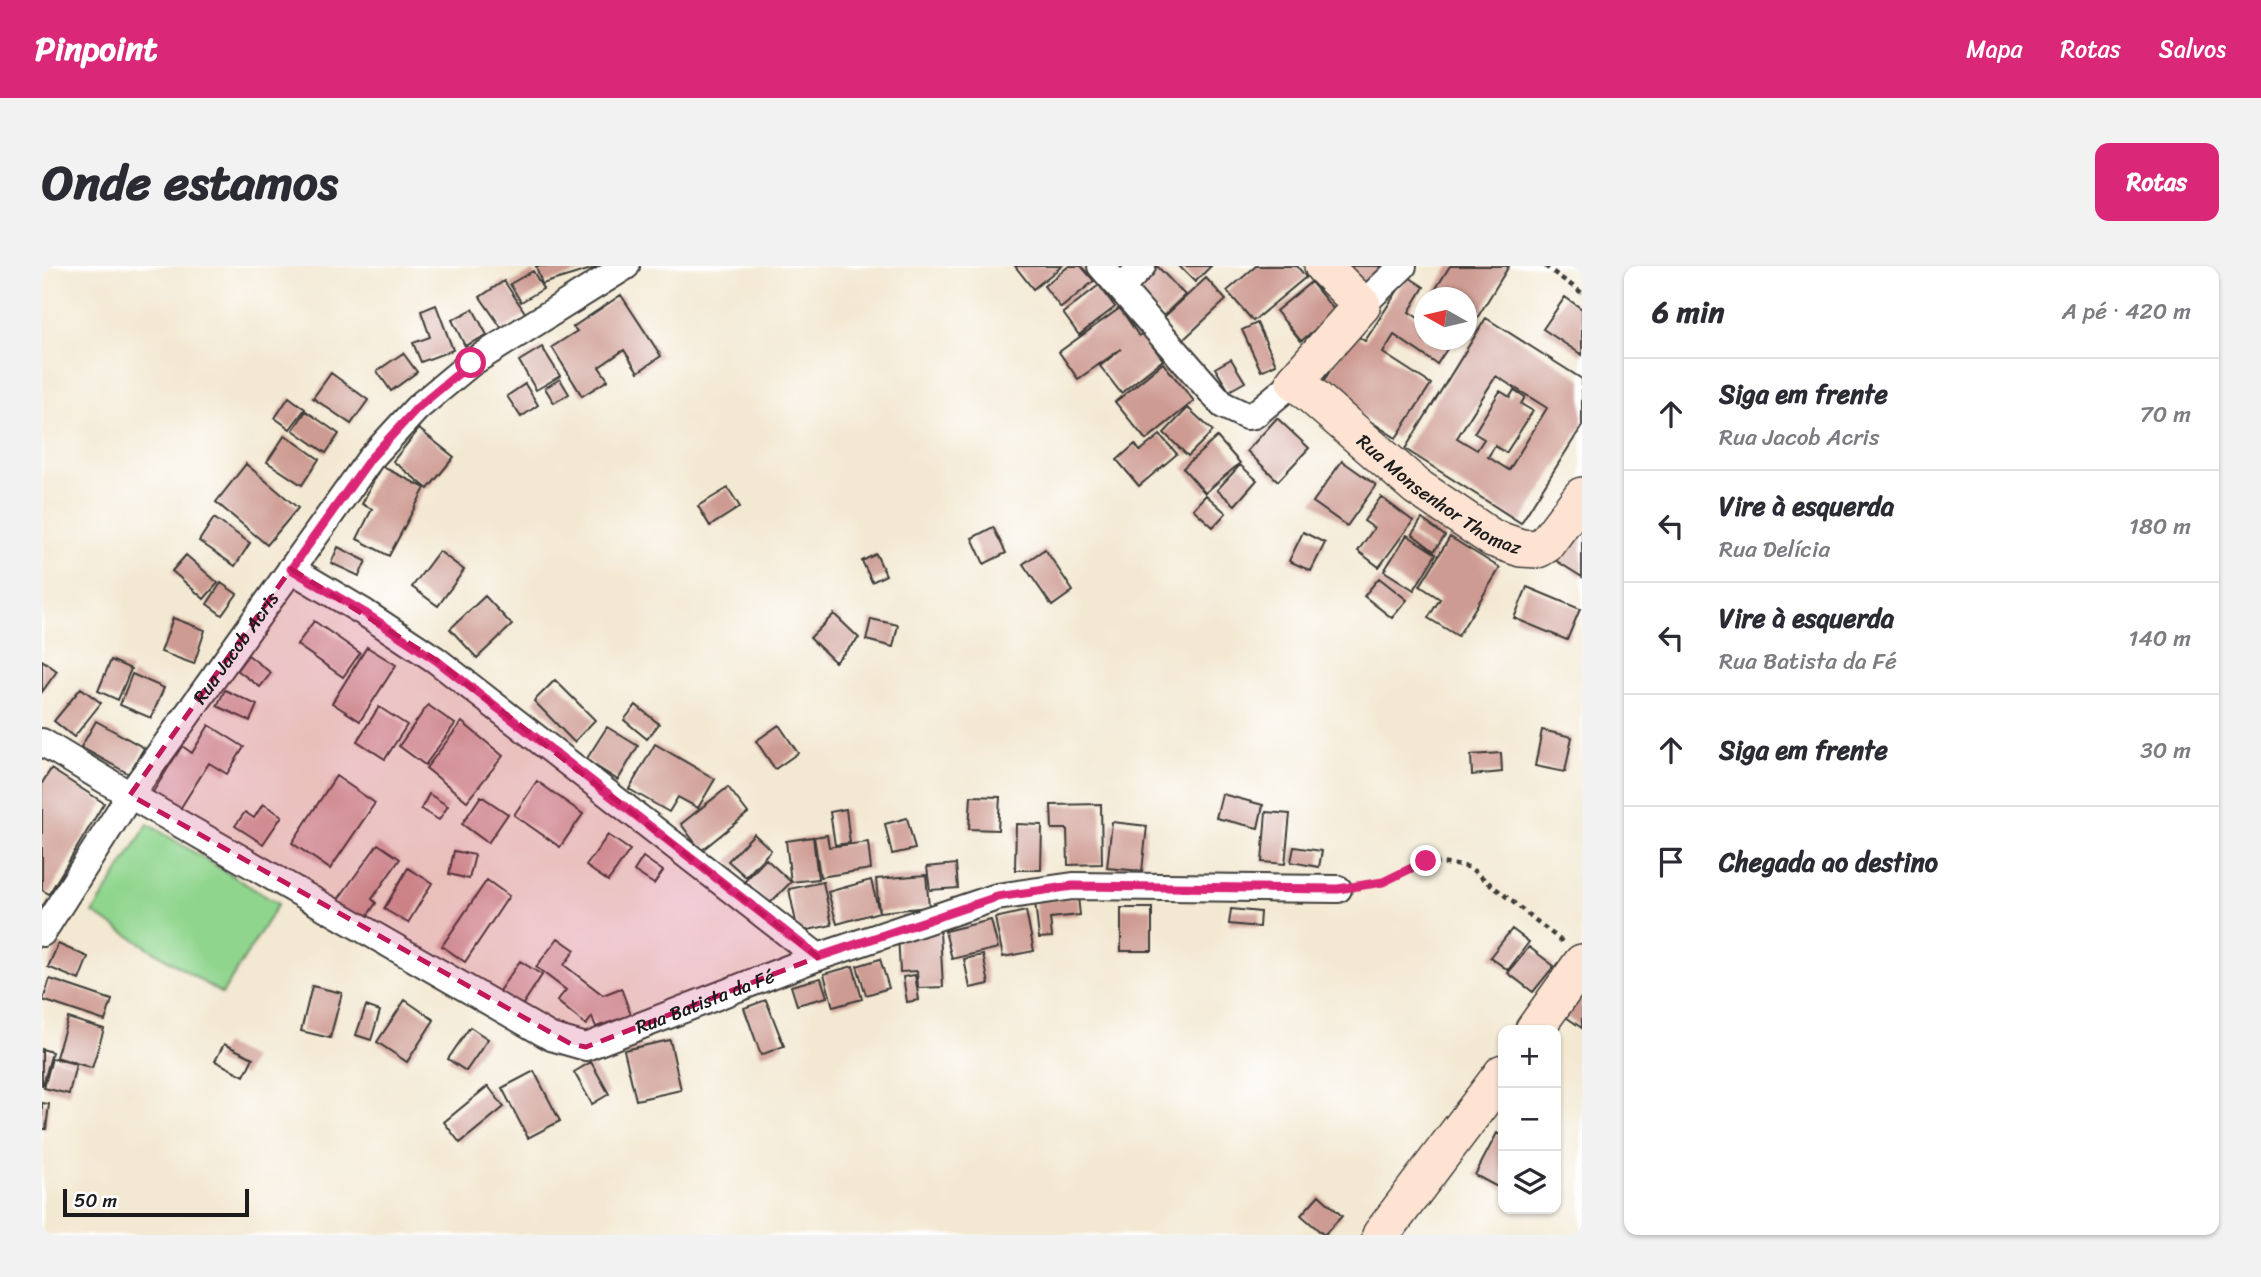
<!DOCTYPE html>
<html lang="pt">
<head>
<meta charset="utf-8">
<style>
  :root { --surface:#fff; --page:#f2f2f3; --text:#2b2b33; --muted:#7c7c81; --line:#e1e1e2; --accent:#db2777 }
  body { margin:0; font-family:Sriracha,sans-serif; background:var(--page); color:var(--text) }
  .controls { position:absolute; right:21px; bottom:21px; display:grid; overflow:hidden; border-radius:14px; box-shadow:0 2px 5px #0004 }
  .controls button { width:63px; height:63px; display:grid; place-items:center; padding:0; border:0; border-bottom:2px solid var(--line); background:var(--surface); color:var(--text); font:35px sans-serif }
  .compass { position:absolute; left:1372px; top:21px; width:63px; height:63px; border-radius:50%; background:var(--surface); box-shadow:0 2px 5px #0004; rotate:278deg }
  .scale { position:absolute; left:21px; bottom:18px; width:186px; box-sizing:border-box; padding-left:7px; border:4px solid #1c1c1c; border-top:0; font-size:19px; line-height:24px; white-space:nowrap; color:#1c1c1c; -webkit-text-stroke:5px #fff; paint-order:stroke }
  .stop { position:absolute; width:21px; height:21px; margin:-16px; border:5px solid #db2777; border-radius:50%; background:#fff }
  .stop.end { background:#db2777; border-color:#fff; box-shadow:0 2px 7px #0008 }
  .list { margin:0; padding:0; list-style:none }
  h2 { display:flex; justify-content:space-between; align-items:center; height:91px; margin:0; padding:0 28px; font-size:30px }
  h2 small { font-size:23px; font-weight:400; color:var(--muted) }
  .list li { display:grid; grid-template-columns:46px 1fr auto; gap:21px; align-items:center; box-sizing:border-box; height:112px; padding:0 28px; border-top:2px solid var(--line) }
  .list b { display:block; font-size:26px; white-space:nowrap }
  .list p { margin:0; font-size:23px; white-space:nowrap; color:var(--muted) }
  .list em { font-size:23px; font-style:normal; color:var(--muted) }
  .icon { flex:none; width:38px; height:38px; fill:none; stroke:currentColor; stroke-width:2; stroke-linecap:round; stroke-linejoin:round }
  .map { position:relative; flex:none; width:1540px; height:969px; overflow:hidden; border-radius:14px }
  header { display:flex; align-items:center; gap:42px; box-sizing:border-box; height:98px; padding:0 35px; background:var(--accent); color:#fff }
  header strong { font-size:33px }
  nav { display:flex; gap:38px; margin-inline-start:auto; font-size:24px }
  .intro { display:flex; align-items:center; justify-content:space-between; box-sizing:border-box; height:168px; padding:0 42px }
  h1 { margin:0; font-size:49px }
  .button { padding:18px 32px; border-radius:14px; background:var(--accent); color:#fff; font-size:24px; font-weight:700 }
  main { display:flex; gap:42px; padding:0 42px }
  aside { flex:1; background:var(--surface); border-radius:14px; box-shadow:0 2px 5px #0004 }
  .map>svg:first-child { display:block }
</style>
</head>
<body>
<header>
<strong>Pinpoint</strong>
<nav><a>Mapa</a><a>Rotas</a><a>Salvos</a></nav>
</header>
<div class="intro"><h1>Onde estamos</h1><a class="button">Rotas</a></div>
<main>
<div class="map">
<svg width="1540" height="969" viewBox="0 0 1540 969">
  <rect width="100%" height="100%" fill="#fff"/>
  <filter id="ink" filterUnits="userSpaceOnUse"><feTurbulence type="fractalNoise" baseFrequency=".0143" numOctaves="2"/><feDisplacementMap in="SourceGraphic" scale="14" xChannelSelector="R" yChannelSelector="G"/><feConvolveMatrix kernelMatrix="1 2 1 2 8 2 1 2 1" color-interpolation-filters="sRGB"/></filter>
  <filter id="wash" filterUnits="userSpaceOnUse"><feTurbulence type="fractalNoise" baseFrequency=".00686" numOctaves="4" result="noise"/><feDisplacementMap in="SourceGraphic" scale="28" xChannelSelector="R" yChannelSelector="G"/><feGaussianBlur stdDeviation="1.57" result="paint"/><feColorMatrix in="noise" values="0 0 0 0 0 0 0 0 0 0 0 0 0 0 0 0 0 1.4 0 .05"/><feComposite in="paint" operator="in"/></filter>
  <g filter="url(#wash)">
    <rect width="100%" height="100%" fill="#f3e8d1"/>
    <path fill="#90d58e" stroke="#567855" stroke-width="2" d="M106 558 236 638 180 728 51 647Z"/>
    <g id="blocks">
      <path fill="#ce9b92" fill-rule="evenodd" d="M494 0H556V1L500 18Z
        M973 0H1020L991 23Z
        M1027 0H1039L1052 15 1019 42 1002 20Z
        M1108 0H1115L1143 29 1120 51 1088 18Z
        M1137 0H1169L1153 16Z
        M1214 0H1255L1264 11 1211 55 1185 25Z
        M1301 0H1345L1318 22Z
        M1408 0H1467L1429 62 1424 59V32H1388Z
        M491 5 501 23 479 36 468 18Z
        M1365 10 1382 21 1367 46 1382 56V74H1411L1395 98 1352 69 1341 87 1389 118 1354 172 1277 122 1312 68 1323 75Z
        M1164 12 1184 34 1141 74 1121 52Z
        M462 15 484 48 461 64 438 31Z
        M1269 16 1294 46 1259 75 1234 45Z
        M1057 19 1073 41 1037 69 1021 47Z
        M579 29 619 90 596 106 582 84 557 101 566 114 540 130 510 81 535 65 531 61Z
        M1523 31 1540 43V89L1501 63Z
        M394 39 411 84 379 96 371 77 388 71 379 45Z
        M1078 42 1097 70 1101 67 1121 94 1079 127 1058 100 1079 83 1036 113 1017 86Z
        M431 43 445 69 423 80 410 54Z
        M1444 52 1540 113V160L1479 257 1363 183ZM1454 110 1505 142 1467 204 1446 191 1453 180 1464 187 1491 145 1479 138 1483 131 1472 124 1468 131 1458 125 1432 167 1442 173 1435 184 1415 172Z
        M1215 57 1234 98 1219 105 1200 64Z
        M500 81 518 110 494 124 477 95Z
        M361 87 375 106 349 125 335 105Z
        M1189 93 1203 116 1187 125 1173 102Z
        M1121 97 1152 135 1104 174 1073 136Z
        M289 107 326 134 309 158 271 132Z
        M518 113 527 128 512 137 503 122Z
        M483 118 496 139 479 151 465 130Z
        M247 131 263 143 248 163 233 152Z
        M1146 142 1171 165 1146 190 1122 167Z
        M264 145 297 168 284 187 251 164Z
        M1235 152 1267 182 1236 215 1205 185Z
        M377 163 412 191 386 223 351 195Z
        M243 169 277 193 260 219 225 196Z
        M1118 169 1135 188 1097 220 1075 194 1093 178 1098 185Z
        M1175 171 1198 197 1163 227 1141 202Z
        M1300 195 1334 219 1305 260 1271 236Z
        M204 198 256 242 225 279 174 236Z
        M1198 199 1215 214 1193 239 1175 224Z
        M339 200 383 222 347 290 315 273 330 243 320 238Z
        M686 222 698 241 668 260 656 240Z
        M1164 229 1184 247 1171 261 1151 243Z
        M1339 231 1371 255 1337 301 1316 285 1332 262 1322 255Z
        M172 252 208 277 193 300 157 275Z
        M1380 253 1403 270 1392 285 1370 268Z
        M1533 260 1540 264V311L1513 294Z
        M951 261 964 287 942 298 930 272Z
        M1261 266 1283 277 1269 305 1247 295Z
        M1365 269 1394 288 1372 324 1342 305Z
        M1408 271 1458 302 1416 370 1386 352 1398 333 1378 320Z
        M296 281 324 295 317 310 289 297Z
        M1003 283 1031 325 1010 340 981 298Z
        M397 285 422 304 396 340 370 321Z
        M834 288 844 309 830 316 820 295Z
        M144 289 176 317 162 333 130 305Z
        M1337 312 1365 334 1350 352 1322 330Z
        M179 317 195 328 180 349 165 338Z
        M1485 321 1538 343 1525 374 1472 352Z
        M443 330 470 359 435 392 408 363Z
        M792 348 817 372 793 396 768 372Z
        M131 352 163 364 152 398 119 386Z
        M829 353 856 359 851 381 824 374Z
        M272 355 318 387 301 411 255 379Z
        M325 381 354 399 318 455 290 437Z
        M206 389 229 407 218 421 195 404Z
        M0 394 15 405 0 426Z
        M69 394 89 403 76 434 56 425Z
        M90 408 122 422 109 452 78 439Z
        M513 414 553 454 532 476 492 435Z
        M39 422 59 437 32 471 12 455Z
        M183 424 215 439 208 455 175 440Z
        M386 439 413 458 383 499 357 480Z
        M594 439 617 458 605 473 582 454Z
        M337 441 365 459 343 493 315 475Z
        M54 455 102 482 87 508 39 481Z
        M420 456 461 490 425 535 384 502Z
        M167 459 202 481 185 508 167 497 136 546 109 529 140 480 150 487Z
        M737 459 756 487 733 503 714 475Z
        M565 461 596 480 576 514 544 494Z
        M1500 464 1530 471 1523 506 1493 500Z
        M613 478 673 513 656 542 636 531 627 546 587 523Z
        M1459 487 1460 506 1430 509 1429 489Z
        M9 503 62 537 7 628 0 624V517Z
        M294 510 333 537 288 603 250 577Z
        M495 515 541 548 518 581 472 549Z
        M686 521 706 547 659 585 639 558Z
        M387 528 406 540 397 554 379 543Z
        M1180 528 1221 539 1216 562 1174 552Z
        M439 530 466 548 446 577 420 558Z
        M929 530 958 531 956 564 927 563Z
        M221 538 240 550 221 578 193 560 203 546 212 552Z
        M1059 538 1060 598 1026 599 1025 563H1010L1009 539Z
        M804 543 808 577 793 579 788 546Z
        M1224 546 1248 548 1243 598 1220 596Z
        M865 552 873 583 850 588 843 558Z
        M1070 556 1105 560 1100 605 1065 602Z
        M974 558 1000 559 999 604H973Z
        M712 568 729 584 704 611 686 595Z
        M566 569 588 584 566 615 544 600Z
        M785 569 787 581 826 576 829 603 778 611 772 571Z
        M771 571 776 613 749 616 744 575Z
        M336 578 358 593 330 633 334 637 319 659 292 639Z
        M1252 581 1280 585 1277 601 1249 596Z
        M412 585 433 589 427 613 407 608Z
        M601 591 621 605 612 618 592 605Z
        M724 593 749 616 726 639 703 615Z
        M914 598 916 622 888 624 885 601Z
        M366 602 390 617 366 657 342 643Z
        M884 609 887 641 837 646 795 658 786 626 829 614 837 646 834 613Z
        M445 614 467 630 423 696 400 680Z
        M781 616 790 659 756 666 747 623Z
        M1036 631 1038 649 1008 652 1010 671 997 672 993 636Z
        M1079 642H1110V685H1079Z
        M1189 643 1218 646 1217 661 1187 658Z
        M984 645 992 685 961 691 953 652Z
        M949 654 956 682 910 693 903 665Z
        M1470 663 1487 676 1466 704 1448 691Z
        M898 665 901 721 876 722 875 705 858 706 856 668Z
        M516 672 533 684 522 699 561 729 579 722 589 749 554 761 550 751 544 759 515 735 524 724 494 701Z
        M16 678 46 691 37 714 6 701Z
        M1487 681 1512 700 1491 726 1466 707Z
        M941 689 947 718 928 722 922 693Z
        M838 693 847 722 824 729 815 700Z
        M478 695 500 709 479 741 457 725Z
        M811 700 820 733 791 741 782 708Z
        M873 709 877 734 865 736 861 711Z
        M779 712 785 731 755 739 749 720Z
        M8 713 70 734 63 755 1 734Z
        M270 720 300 727 288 772 259 765Z
        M1540 722V762L1521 749Z
        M363 734 392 754 365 796 335 776Z
        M724 734 742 780 719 789 702 742Z
        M324 740 338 745 329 774 314 769Z
        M26 752 62 763 50 802 14 791Z
        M428 761 446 773 424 805 406 793Z
        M628 774 639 824 594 834 582 784Z
        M182 778 211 792 202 810 173 795Z
        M0 783 10 786 1 819H0Z
        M10 792 34 798 27 828 2 822Z
        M549 796 567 828 550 838 532 806Z
        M492 805 518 855 486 872 460 822Z
        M446 820 462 841 418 877 402 856Z
        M0 837 7 838 4 863H0Z
        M1455 867 1461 871V924L1433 909Z
        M1277 929 1300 950 1282 969 1259 949Z"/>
    </g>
  </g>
  <g filter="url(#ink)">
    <use href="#blocks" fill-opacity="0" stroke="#3c3b37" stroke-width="2"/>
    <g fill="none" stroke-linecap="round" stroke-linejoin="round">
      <defs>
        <g id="street">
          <path d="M1059 0 1181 139 1204 150 1212 149 1253 115"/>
          <path d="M1079 22 1100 0"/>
          <path d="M1320 39 1361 0"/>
          <path d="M249 303 323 347 394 394 776 691"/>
          <path id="s1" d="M0 476 88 529 509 771 544 781 776 691 955 631 1031 620 1296 623"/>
          <path id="s2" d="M0 667 88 529 328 193 375 142 429 97 584 0"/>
        </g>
        <g id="secondary">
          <path id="s3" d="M1281 0 1320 39 1253 115 1375 221 1450 272 1479 282 1496 283 1503 279 1540 230"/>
          <path d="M1492 764 1540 697"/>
          <path d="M1339 969 1461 807"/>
        </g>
      </defs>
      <use href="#street" stroke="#3c3b37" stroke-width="30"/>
      <use href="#secondary" stroke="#3c3b37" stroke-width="40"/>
      <path stroke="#3c3b37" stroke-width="4.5" stroke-dasharray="5 5" stroke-linecap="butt" d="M1503 0 1540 27
        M1317 620 1341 616 1384 595 1427 601 1522 677"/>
      <use href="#street" stroke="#fff" stroke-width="26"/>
      <use href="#secondary" stroke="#fee3d2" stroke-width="37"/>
    </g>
  </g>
  <g fill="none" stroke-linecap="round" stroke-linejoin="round" filter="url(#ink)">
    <path stroke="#db2777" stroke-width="9" d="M429 97 375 142 328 193 249 303 323 347 394 394 776 691 955 631 1031 620 1296 623 1341 616 1384 595"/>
  </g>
  <path fill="#c2185b" fill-opacity="0.2" stroke="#c2185b" stroke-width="5" stroke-dasharray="14 9" stroke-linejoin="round" d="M249 303 394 394 776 691 544 781 529 778 88 529Z"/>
  <g text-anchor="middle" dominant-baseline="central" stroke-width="6" stroke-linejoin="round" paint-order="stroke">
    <g font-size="19" fill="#1c1c1c" stroke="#fff">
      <text stroke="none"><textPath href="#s3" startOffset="341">Rua Monsenhor Thomaz</textPath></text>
      <text stroke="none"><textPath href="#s2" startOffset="345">Rua Jacob Acris</textPath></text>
      <text stroke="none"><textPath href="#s1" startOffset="752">Rua Batista da Fé</textPath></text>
    </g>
  </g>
</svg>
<div class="controls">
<button>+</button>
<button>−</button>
<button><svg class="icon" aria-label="layers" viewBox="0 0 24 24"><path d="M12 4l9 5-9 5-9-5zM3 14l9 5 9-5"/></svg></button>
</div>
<svg class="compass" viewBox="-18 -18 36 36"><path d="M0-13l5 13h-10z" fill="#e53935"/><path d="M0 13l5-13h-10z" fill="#7c7c81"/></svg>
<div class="scale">50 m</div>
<div class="stop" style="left:429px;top:97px"></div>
<div class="stop end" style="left:1384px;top:595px"></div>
</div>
<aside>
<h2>6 min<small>A pé · 420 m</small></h2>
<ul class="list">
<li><svg class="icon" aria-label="ahead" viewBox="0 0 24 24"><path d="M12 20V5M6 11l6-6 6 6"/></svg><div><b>Siga em frente</b><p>Rua Jacob Acris</p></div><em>70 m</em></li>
<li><svg class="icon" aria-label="left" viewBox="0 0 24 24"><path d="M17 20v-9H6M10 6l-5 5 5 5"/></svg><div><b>Vire à esquerda</b><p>Rua Delícia</p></div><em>180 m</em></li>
<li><svg class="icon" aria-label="left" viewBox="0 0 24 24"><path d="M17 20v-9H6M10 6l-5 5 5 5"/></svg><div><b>Vire à esquerda</b><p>Rua Batista da Fé</p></div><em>140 m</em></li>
<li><svg class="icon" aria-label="ahead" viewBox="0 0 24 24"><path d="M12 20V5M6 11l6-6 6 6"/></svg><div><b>Siga em frente</b></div><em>30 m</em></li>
<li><svg class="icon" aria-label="arrive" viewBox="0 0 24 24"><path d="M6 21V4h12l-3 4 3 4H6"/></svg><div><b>Chegada ao destino</b></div></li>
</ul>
</aside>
</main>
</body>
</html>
